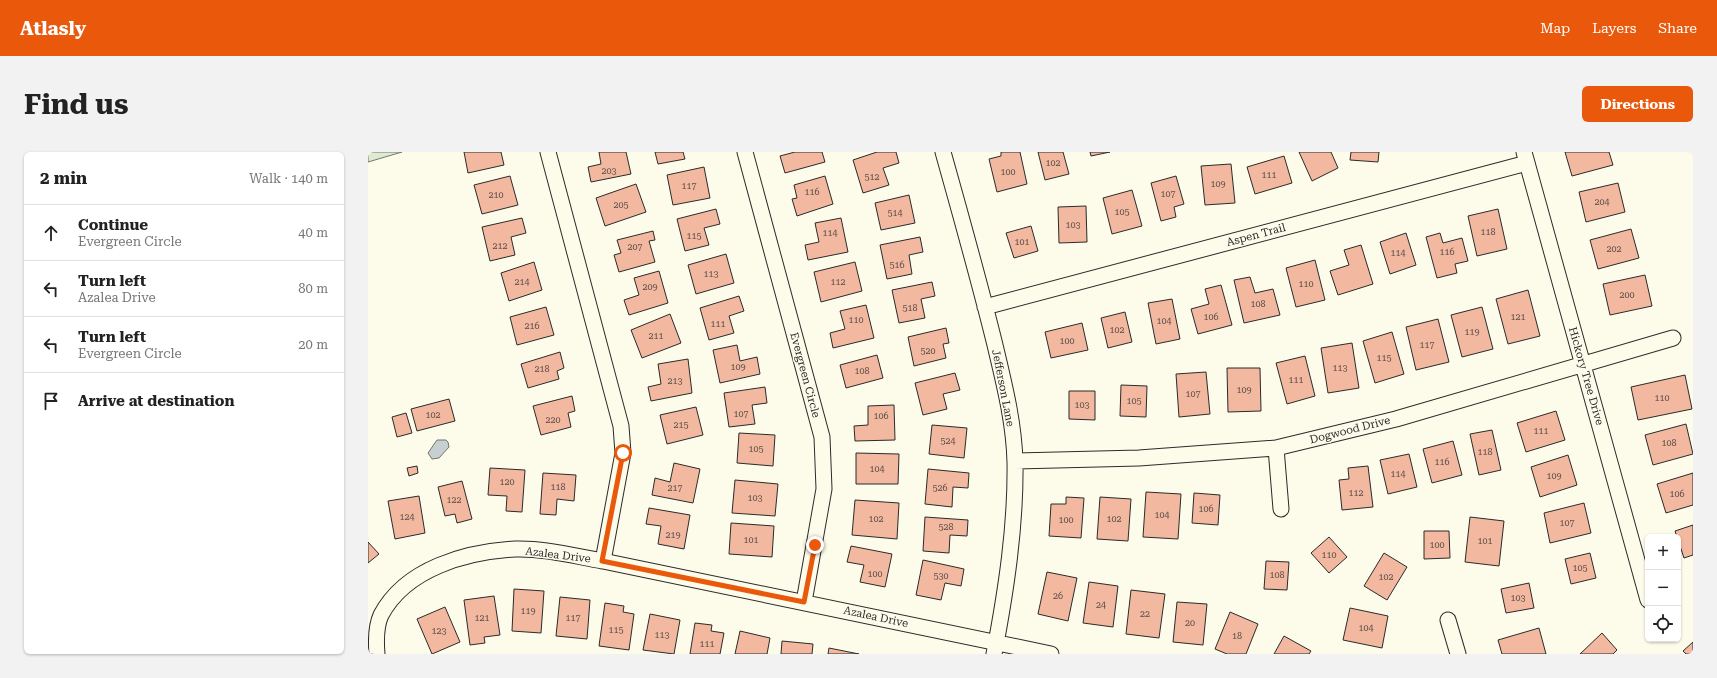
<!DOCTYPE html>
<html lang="en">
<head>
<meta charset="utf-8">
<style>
  :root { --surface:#fff; --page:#f2f2f2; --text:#222; --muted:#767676; --line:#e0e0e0; --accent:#ea580c }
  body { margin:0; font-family:"Roboto Serif",serif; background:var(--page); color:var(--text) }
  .controls { position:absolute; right:12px; bottom:12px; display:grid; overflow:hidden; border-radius:6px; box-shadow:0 1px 3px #0004 }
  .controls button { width:36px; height:36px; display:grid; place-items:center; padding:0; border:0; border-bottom:1px solid var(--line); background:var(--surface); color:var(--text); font:20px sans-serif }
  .stop { position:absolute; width:12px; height:12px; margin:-9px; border:3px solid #ea580c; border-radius:50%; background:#fff }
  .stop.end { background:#ea580c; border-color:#fff; box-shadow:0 1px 4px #0008 }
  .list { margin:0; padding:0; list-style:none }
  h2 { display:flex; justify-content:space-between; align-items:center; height:52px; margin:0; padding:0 16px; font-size:17px }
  h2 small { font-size:13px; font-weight:400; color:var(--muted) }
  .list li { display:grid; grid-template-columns:26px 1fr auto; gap:12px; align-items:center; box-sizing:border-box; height:56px; padding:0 16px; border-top:1px solid var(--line) }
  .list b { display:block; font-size:15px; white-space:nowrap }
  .list p { margin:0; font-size:13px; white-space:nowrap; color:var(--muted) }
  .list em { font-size:13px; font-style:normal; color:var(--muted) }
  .icon { flex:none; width:22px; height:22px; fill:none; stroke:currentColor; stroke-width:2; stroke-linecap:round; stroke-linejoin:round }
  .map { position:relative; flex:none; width:1325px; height:502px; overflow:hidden; border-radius:6px }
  header { display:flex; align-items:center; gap:24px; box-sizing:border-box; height:56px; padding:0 20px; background:var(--accent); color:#fff }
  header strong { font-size:19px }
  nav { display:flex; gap:22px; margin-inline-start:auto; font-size:14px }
  .intro { display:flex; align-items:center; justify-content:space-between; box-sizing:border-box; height:96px; padding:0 24px }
  h1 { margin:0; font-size:28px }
  .button { padding:10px 18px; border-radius:6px; background:var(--accent); color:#fff; font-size:14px; font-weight:700 }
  main { display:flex; gap:24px; padding:0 24px }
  aside { flex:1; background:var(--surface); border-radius:6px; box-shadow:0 1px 3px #0004 }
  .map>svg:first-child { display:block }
</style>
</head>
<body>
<header>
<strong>Atlasly</strong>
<nav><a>Map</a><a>Layers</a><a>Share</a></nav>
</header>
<div class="intro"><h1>Find us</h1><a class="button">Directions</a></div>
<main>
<aside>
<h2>2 min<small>Walk · 140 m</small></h2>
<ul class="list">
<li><svg class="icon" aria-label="ahead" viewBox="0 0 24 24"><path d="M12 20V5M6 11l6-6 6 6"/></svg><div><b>Continue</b><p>Evergreen Circle</p></div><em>40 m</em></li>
<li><svg class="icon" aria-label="left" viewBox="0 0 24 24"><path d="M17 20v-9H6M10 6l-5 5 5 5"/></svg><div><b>Turn left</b><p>Azalea Drive</p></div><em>80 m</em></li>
<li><svg class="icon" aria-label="left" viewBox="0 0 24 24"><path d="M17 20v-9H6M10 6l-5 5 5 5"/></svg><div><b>Turn left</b><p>Evergreen Circle</p></div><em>20 m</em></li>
<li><svg class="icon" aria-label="arrive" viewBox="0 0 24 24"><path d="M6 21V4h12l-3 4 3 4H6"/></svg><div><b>Arrive at destination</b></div></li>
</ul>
</aside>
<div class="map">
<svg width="1325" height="502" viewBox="0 0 1325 502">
  <rect width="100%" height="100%" fill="#fdfbea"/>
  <path fill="#deebd1" stroke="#74746e" d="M0 0H34L0 10Z"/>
  <path fill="#c7d0d0" stroke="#74746e" d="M69 288H78L80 290 81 295 71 306 64 307 60 301Z"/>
  <path fill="#f2b8a0" stroke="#2b2b2b" d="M96 0H133L136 13 100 21Z
    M231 0H258L263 22 223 30 220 15 233 12Z
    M287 0H315L317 7 290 12Z
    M427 0H454L457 10 417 21 412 4Z
    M509 0H528L531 11 515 16 521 33 495 41 485 8Z
    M633 0H652L659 32 629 40 621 7 633 4Z
    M670 0H695L701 22 677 28Z
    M722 0H742L723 4Z
    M931 0H963L970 16 944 29Z
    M983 0H1011L1010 10 982 8Z
    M1197 0H1241L1245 13 1204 24Z
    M916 4 924 31 887 42 879 15Z
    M863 12 867 51 837 53 833 14Z
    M336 15 342 46 305 53 299 23Z
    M142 24 150 53 114 62 106 33Z
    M457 24 465 52 429 64 424 47 429 46 426 33Z
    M808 24 816 52 806 55 808 65 793 69 783 31Z
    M1250 31 1257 60 1218 70 1211 40Z
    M268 32 278 60 237 74 228 46Z
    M764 38 774 74 744 82 735 46Z
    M541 43 547 71 513 78 507 51Z
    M718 54 719 90 691 91 690 55Z
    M348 57 352 72 336 76 341 93 317 99 309 67Z
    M1130 57 1139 97 1109 104 1100 64Z
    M154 66 158 81 143 85 147 103 122 109 114 75Z
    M473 66 480 100 440 108 437 93 451 90 447 71Z
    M663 74 670 99 646 106 638 81Z
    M1263 77 1271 106 1230 117 1222 88Z
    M285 79 287 88 281 89 287 110 251 120 246 103 253 101 249 88Z
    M1038 81 1048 113 1022 122 1012 90Z
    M1072 81 1075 91 1094 86 1100 109 1087 112 1089 121 1069 126 1058 85Z
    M552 85 555 100 541 103 544 122 519 127 512 93Z
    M993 93 1005 132 970 143 962 119 981 113 976 98Z
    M358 102 366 131 328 142 320 113Z
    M947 108 957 148 928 155 918 116Z
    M166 110 174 138 141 149 133 121Z
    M487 110 494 139 453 150 446 120Z
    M291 119 300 151 261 163 256 148 271 143 266 126Z
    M1277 123 1284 154 1242 163 1235 132Z
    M882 125 887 141 905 137 912 163 876 171 866 128Z
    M564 130 567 144 553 147 557 166 531 171 524 138Z
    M853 133 864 173 830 182 823 157 841 152 837 137Z
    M1160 138 1172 184 1140 192 1128 147Z
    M371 144 376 159 361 164 366 181 341 188 332 156Z
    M804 147 812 187 788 192 780 151Z
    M498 153 506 186 465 196 462 181 477 177 472 159Z
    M178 155 186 183 149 193 142 165Z
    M1114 155 1125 197 1094 205 1083 163Z
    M757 160 764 190 740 196 733 166Z
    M302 162 313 191 274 206 263 178Z
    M1070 167 1081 210 1048 218 1038 175Z
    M714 171 720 198 683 206 677 180Z
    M578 176 581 191 575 192 578 206 546 214 540 185Z
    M1024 180 1036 222 1007 231 995 189Z
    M984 191 991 236 960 241 953 196Z
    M369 193 372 209 389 205 392 222 352 231 345 198Z
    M192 200 196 216 189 219 191 227 160 236 153 212Z
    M509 203 515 226 478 236 472 213Z
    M937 204 947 244 919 252 908 211Z
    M320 207 324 241 283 249 280 235 293 232 290 212Z
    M859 216H892L893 259 860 260Z
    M838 220 842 262 811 265 808 222Z
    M587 221 592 238 575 242 579 257 555 263 547 231Z
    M1317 223 1324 257 1270 268 1263 235Z
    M753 233 779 234 778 265 752 264Z
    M397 235 399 251 384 253 387 272 361 275 356 241Z
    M701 239H727V268L701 267Z
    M204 244 207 259 200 261 203 275 173 283 165 254Z
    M81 247 87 269 49 279 43 257Z
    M526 253 527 288 487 289 486 274 500 273V254Z
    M328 255 335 283 299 292 292 263Z
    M1188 259 1197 288 1158 300 1149 271Z
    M38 261 44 281 29 285 24 265Z
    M1318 272 1325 302 1285 313 1277 283Z
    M564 273 599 276 596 306 561 302Z
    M1124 278 1133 318 1111 323 1102 282Z
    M371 281 407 283 405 314 369 311Z
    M1085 289 1094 323 1064 331 1055 297Z
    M488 301 531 302 530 332H488Z
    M1041 302 1049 335 1020 342 1012 308Z
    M1200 303 1209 333 1172 345 1163 315Z
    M306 311 332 317 325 351 284 343 287 326 302 330Z
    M49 314 50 321 41 324 39 316Z
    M1000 314 1005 355 974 358 971 328 981 327 980 316Z
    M122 316 157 318 154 360 138 359 139 344 120 343Z
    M560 317 601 321 600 336 585 335 584 355 557 352Z
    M175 321 208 323 206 349 189 347 188 363 172 362Z
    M1325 321V353L1298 361 1289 332Z
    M367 328 410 332 407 364 364 361Z
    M94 329 104 367 89 371 87 362 77 364 70 335Z
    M778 340 813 342 810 387 775 385Z
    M826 341 852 343 850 373 824 371Z
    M51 344 57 381 27 387 20 349Z
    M698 345 716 346 713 386 681 384 683 352H698Z
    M732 345 763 347 760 389 729 387Z
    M487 348 531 351 529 387 484 383Z
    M1216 351 1223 381 1182 391 1176 361Z
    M281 356 322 363 316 397 290 392 293 374 278 372Z
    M557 365 600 368 599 384 582 383 581 401 555 399Z
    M1102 365 1136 369 1131 414 1097 410Z
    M363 371 406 374 404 405 361 402Z
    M1325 373V403L1316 406 1307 379Z
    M1056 379H1081L1082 406 1056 407Z
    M961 385 979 405 961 421 943 401Z
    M0 390 11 402 0 411Z
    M483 394 524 402 517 435 492 430 496 413 479 410Z
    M1016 401 1039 415 1019 448 996 434Z
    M1222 401 1228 426 1203 432 1197 407Z
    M555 408 596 417 593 434 577 431 573 448 548 443Z
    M898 409 921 410 919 438 896 437Z
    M679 420 709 426 700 469 670 462Z
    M721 430 750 434 745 475 715 471Z
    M1161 431 1166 456 1138 461 1133 437Z
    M146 437 176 439 173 481 144 479Z
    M763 438 797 442 791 486 758 482Z
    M126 444 132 483 116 485 117 491 102 493 96 448Z
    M192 445 222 448 219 487 188 484Z
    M809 450 839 452 835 493 805 490Z
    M237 451 256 454 255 460 266 462 261 498 231 494Z
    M77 455 92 490 64 502 49 467Z
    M982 456 1020 464 1014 496 975 488Z
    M862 460 890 472 878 502H859L847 497Z
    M282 462 312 468 306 502 275 498Z
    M327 471 344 473 343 479 356 481 352 502H322Z
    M1171 476 1178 502H1134L1130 488Z
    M372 479 402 486 399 502H367Z
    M1234 481 1249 498 1245 502H1212Z
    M916 484 943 499 941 502H906Z
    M414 489 445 492 444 502H413Z
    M1325 490V502H1318L1315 499Z
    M461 496 491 502H460Z"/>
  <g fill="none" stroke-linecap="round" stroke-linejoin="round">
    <defs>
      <path id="street" d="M180 0 253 274 255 301 235 409
        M377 0 454 285 456 337 436 450
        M575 0C593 64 611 128 627 193 636 231 646 270 647 310 648 374 638 439 626 502
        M1156 0 1280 448
        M617 155 1159 11
        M908 296 913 357
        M647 309 771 306 908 296 1028 267 1305 186
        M1080 468 1090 502
        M9 502C8 490 8 474 13 463 38 416 98 400 147 397 176 396 206 404 235 409L683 502"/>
    </defs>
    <use href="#street" stroke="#2b2b2b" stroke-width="17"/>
    <use href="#street" stroke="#fdfbea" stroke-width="15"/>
  </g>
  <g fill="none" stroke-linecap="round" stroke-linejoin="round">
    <path stroke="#ea580c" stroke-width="5" d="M255 301 234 409 436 450 447 393"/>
  </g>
  <g text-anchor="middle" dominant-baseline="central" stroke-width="3" stroke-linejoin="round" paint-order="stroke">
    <g font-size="9" fill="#5d4e48">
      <text x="685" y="11">102</text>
      <text x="241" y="19">203</text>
      <text x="640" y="20">100</text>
      <text x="901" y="23">111</text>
      <text x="504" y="25">512</text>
      <text x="850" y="32">109</text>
      <text x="321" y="34">117</text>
      <text x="444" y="40">116</text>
      <text x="800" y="42">107</text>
      <text x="128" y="43">210</text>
      <text x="1234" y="50">204</text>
      <text x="253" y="53">205</text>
      <text x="754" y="60">105</text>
      <text x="527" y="61">514</text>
      <text x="705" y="73">103</text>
      <text x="1120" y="80">118</text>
      <text x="462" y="81">114</text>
      <text x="326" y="84">115</text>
      <text x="654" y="90">101</text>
      <text x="132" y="94">212</text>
      <text x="267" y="95">207</text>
      <text x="1246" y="97">202</text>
      <text x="1079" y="100">116</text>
      <text x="1030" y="101">114</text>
      <text x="529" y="113">516</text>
      <text x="343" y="122">113</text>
      <text x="154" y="130">214</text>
      <text x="470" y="130">112</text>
      <text x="938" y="132">110</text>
      <text x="282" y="135">209</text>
      <text x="1259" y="143">200</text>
      <text x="890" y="152">108</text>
      <text x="542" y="156">518</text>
      <text x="843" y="165">106</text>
      <text x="1150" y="165">121</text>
      <text x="488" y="168">110</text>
      <text x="796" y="169">104</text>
      <text x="350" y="172">111</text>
      <text x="164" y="174">216</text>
      <text x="749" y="178">102</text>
      <text x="1104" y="180">119</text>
      <text x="288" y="184">211</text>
      <text x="699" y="189">100</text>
      <text x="1059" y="193">117</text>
      <text x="560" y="199">520</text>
      <text x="1016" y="206">115</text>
      <text x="370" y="215">109</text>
      <text x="972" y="216">113</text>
      <text x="174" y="217">218</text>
      <text x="494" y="219">108</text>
      <text x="928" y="228">111</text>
      <text x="307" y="229">213</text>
      <text x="876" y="238">109</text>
      <text x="825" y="242">107</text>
      <text x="1294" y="246">110</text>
      <text x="766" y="249">105</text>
      <text x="714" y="253">103</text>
      <text x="373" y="262">107</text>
      <text x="65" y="263">102</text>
      <text x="513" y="264">106</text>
      <text x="185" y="268">220</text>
      <text x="313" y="273">215</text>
      <text x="1173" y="279">111</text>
      <text x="580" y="289">524</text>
      <text x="1301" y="291">108</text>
      <text x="388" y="297">105</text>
      <text x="1117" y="300">118</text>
      <text x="1074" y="310">116</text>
      <text x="509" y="317">104</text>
      <text x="1030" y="322">114</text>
      <text x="1186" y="324">109</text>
      <text x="139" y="330">120</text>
      <text x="190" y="335">118</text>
      <text x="307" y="336">217</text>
      <text x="572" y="336">526</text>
      <text x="988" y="341">112</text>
      <text x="1309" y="342">106</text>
      <text x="387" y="346">103</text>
      <text x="86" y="348">122</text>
      <text x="838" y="357">106</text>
      <text x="794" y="363">104</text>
      <text x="39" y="365">124</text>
      <text x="508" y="367">102</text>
      <text x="746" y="367">102</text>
      <text x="698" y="368">100</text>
      <text x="1199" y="371">107</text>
      <text x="578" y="375">528</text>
      <text x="305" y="383">219</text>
      <text x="383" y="388">101</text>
      <text x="1117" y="389">101</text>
      <text x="1069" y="393">100</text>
      <text x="961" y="403">110</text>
      <text x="1212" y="416">105</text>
      <text x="507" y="422">100</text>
      <text x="909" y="423">108</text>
      <text x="573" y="424">530</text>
      <text x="1018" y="425">102</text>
      <text x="690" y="444">26</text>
      <text x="1150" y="446">103</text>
      <text x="733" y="453">24</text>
      <text x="160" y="459">119</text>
      <text x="777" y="462">22</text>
      <text x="114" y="466">121</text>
      <text x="205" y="466">117</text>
      <text x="822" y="471">20</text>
      <text x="998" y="476">104</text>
      <text x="248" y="478">115</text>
      <text x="71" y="479">123</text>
      <text x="294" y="483">113</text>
      <text x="869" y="484">18</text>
      <text x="339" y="492">111</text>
    </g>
    <g font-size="11" fill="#2b2b2b" stroke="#fdfbea">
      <text transform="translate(888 83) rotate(-15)">Aspen Trail</text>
      <text transform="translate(437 223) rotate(75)">Evergreen Circle</text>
      <text transform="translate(1218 224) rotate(74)">Hickory Tree Drive</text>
      <text transform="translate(635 236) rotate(79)">Jefferson Lane</text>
      <text transform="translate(982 278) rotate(-14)">Dogwood Drive</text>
      <text transform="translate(190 403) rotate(7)">Azalea Drive</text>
      <text transform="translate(508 465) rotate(12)">Azalea Drive</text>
    </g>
  </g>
</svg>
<div class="controls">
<button>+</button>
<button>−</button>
<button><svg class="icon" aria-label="locate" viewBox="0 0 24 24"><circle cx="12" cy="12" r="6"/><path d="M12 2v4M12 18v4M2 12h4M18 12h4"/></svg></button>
</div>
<div class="stop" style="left:255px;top:301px"></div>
<div class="stop end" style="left:447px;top:393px"></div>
</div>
</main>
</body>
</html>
